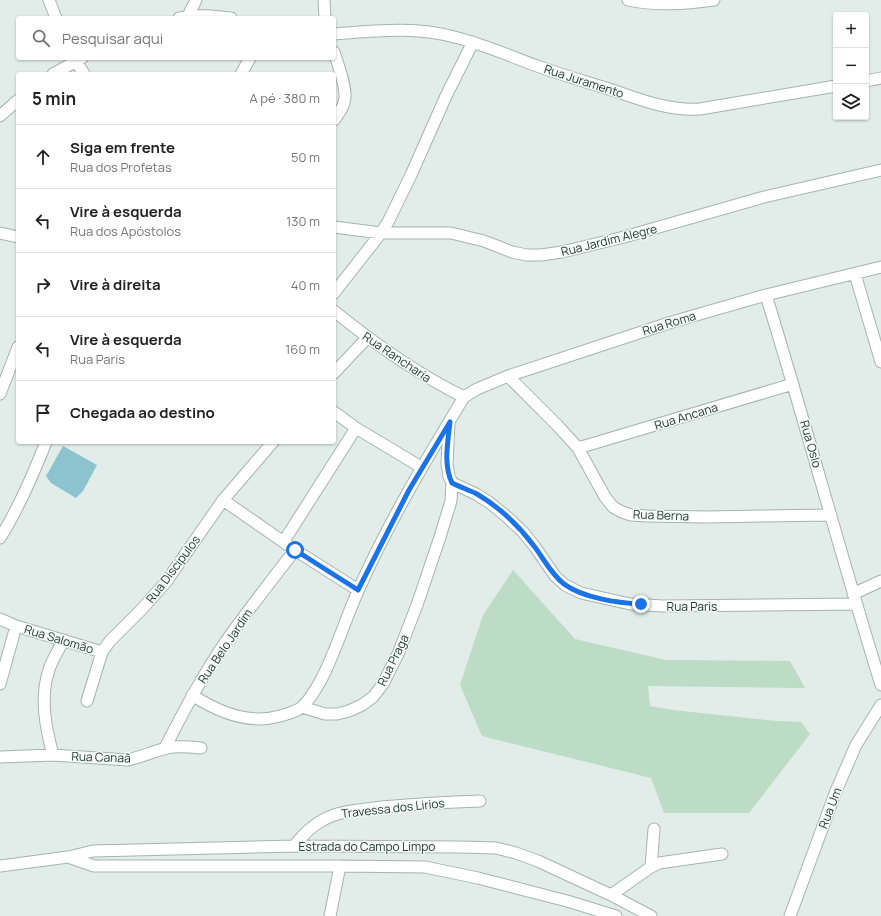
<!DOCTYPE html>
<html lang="pt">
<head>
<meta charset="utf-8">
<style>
  :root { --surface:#fff; --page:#f2f2f2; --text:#222; --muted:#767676; --line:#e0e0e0 }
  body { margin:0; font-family:Manrope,sans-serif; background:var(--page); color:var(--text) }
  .controls { position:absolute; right:12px; top:12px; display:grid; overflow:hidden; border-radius:4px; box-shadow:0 1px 3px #0004 }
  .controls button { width:36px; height:36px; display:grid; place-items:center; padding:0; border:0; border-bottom:1px solid var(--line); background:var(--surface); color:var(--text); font:20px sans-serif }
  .stop { position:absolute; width:12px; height:12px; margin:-9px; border:3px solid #1a73e8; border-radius:50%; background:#fff }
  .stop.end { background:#1a73e8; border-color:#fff; box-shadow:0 1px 4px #0008 }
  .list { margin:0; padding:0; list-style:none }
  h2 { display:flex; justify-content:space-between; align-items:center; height:52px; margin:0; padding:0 16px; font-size:17px }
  h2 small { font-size:13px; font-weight:400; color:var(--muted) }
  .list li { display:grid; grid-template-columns:26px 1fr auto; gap:12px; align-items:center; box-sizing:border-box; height:64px; padding:0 16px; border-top:1px solid var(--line) }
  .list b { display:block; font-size:15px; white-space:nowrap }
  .list p { margin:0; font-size:13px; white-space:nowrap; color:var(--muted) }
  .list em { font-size:13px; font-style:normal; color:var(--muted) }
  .icon { flex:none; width:22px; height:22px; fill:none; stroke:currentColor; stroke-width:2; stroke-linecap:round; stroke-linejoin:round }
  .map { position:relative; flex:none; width:881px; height:916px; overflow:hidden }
  .search { position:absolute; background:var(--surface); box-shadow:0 1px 3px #0004; left:16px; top:16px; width:320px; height:44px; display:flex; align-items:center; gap:10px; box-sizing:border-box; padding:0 14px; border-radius:4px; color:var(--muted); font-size:15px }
  .panel { position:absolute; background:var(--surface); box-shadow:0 1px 3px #0004; left:16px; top:72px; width:320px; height:372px; border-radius:4px }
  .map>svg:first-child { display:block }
</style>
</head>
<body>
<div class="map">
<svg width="881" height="916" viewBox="0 0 881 916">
  <rect width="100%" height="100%" fill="#e2ece8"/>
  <path fill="#bcdcc5" d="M513 570 575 639 666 660 790 661 805 688 648 686 650 706 673 710 777 721 801 722 810 734 749 813H664L651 778 482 736 460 685 483 615Z"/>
  <path fill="#8dc3ce" d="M63 446 97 465 83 491 76 498 51 483 46 476Z"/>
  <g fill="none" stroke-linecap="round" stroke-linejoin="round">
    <defs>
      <path id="minor" d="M49 0 56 18
        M324 0 325 18
        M628 0C658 6 684 4 714 0
        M188 16 196 0
        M179 18C196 14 214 16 231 18
        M334 34C374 31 415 26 454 37 483 44 510 56 537 66 562 75 587 82 612 90 642 100 668 111 700 109L836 86
        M334 52C338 65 346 85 345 98 344 107 339 113 334 120
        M74 58 84 74
        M53 74 82 58
        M241 74 250 58
        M866 81 881 78
        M0 116 18 100
        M334 227 381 233H451L484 241 512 252 527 255H541L562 252 624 237 764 197 881 170
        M0 233 18 237
        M855 274 881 362
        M334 293 381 233 388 222 411 175 446 96 473 42
        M766 295C806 425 841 556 881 685
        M334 311C375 344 417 374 464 397
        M334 373 367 338
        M508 376 557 425 578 448 605 497 613 507 622 512 631 515 647 516 707 517 831 515
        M0 394 18 347
        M334 412 356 428 421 467
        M578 448 793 384
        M452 483 476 494 490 503 506 516 523 532 535 547 555 576 565 585 581 593 630 604 663 606 856 604
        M223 500 295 550 358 590
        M0 538C19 508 33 475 46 442
        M284 541 356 428
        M853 594 881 581
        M0 619 16 626 102 652
        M0 684 16 626
        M192 695C218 712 249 725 280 716 287 714 296 712 302 707 310 700 316 689 321 680 336 651 345 620 358 591 388 523 426 460 464 397L477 389 508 376 672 322 766 295 881 267
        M87 701 102 652 110 641 141 610 166 582 223 500 273 442
        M302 707 325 714H337L349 711 362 705 373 697 383 684 398 654 417 605 440 537 451 501 452 483 449 476 447 464 449 424
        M165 748C182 714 200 680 222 647 245 614 270 582 295 550
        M53 755C46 729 40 700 48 673 51 661 58 651 64 640
        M0 757 53 755 127 760C143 757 157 749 173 747 182 746 192 747 201 748
        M294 846C302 836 311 826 323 820 341 810 362 810 382 807 415 804 447 802 480 801
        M68 857 94 866H340L425 867 478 878 567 901 616 916
        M0 866 68 857 93 851 294 846 460 847 496 848 516 853 538 861 611 895 651 916
        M651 867 654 829
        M611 895 651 867 659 863 722 854
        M330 916 340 866
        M790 916 836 791 856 745 881 705"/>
    </defs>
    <use href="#minor" stroke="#a5b4af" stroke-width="13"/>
    <use href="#minor" stroke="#fff" stroke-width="11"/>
  </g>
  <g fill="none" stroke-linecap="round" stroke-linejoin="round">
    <path stroke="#1a73e8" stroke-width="5" d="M295 550 358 590 409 490 450 422C448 442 443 464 452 483 460 487 469 490 477 494 499 507 519 526 534 546 544 559 551 574 564 584 583 598 618 603 641 604"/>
  </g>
  <g text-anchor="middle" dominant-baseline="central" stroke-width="3" stroke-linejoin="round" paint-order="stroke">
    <g font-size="12" fill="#233c35" stroke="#f3f8f6">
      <text transform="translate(584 81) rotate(18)">Rua Juramento</text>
      <text transform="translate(609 240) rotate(-14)">Rua Jardim Alegre</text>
      <text transform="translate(669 323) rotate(-17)">Rua Roma</text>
      <text transform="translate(397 357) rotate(34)">Rua Rancharia</text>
      <text transform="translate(686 416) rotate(-17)">Rua Ancana</text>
      <text transform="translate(811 444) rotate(74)">Rua Oslo</text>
      <text transform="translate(661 515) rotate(2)">Rua Berna</text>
      <text transform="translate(173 569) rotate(-53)">Rua Discipulos</text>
      <text x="692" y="606">Rua Paris</text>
      <text transform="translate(59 639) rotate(17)">Rua Salomão</text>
      <text transform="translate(225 646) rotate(-56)">Rua Belo Jardim</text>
      <text transform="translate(393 660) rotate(-64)">Rua Praga</text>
      <text transform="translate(101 757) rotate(2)">Rua Canaã</text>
      <text transform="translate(393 808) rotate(-6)">Travessa dos Lirios</text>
      <text transform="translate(830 808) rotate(-69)">Rua Um</text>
      <text x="367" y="846">Estrada do Campo Limpo</text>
    </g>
  </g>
</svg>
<div class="controls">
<button>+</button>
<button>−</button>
<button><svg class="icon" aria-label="layers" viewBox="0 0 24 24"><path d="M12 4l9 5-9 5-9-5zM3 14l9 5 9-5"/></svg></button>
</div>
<div class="stop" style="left:295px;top:550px"></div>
<div class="stop end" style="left:641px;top:604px"></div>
<div class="search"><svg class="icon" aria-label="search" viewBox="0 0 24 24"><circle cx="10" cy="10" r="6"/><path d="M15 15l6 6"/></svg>Pesquisar aqui</div>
<section class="panel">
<h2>5 min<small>A pé · 380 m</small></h2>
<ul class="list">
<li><svg class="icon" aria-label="ahead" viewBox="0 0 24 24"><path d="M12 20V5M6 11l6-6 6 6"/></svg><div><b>Siga em frente</b><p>Rua dos Profetas</p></div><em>50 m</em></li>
<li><svg class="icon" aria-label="left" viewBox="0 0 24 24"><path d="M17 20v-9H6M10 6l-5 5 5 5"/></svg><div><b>Vire à esquerda</b><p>Rua dos Apóstolos</p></div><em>130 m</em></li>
<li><svg class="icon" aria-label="right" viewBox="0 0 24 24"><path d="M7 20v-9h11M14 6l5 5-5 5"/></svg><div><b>Vire à direita</b></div><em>40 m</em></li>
<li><svg class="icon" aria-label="left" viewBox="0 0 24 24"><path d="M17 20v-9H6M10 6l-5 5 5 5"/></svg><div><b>Vire à esquerda</b><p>Rua Paris</p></div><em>160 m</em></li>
<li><svg class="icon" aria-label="arrive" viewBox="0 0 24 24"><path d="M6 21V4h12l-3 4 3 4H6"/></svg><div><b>Chegada ao destino</b></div></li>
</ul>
</section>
</div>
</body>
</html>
